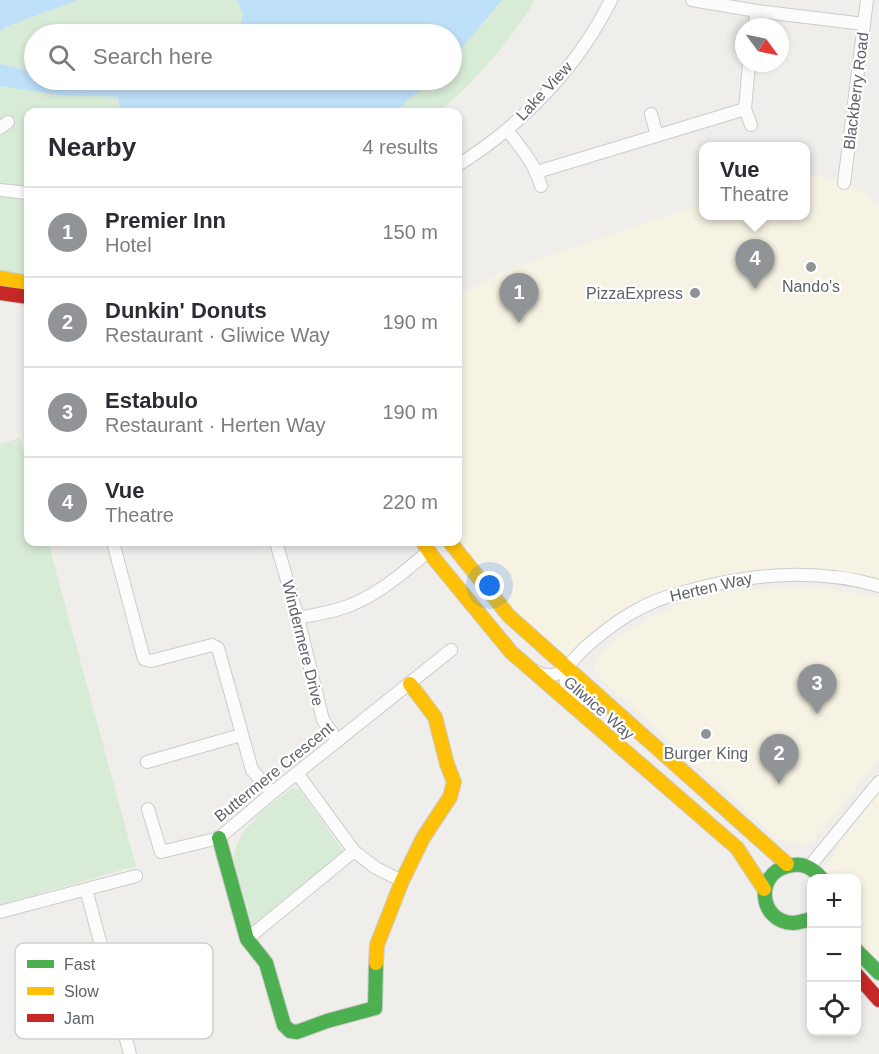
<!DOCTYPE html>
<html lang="en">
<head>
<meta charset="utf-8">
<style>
  :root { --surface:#fff; --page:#f2f2f3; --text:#2b2b33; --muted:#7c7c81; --line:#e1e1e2; --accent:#919496 }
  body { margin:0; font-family:Helvetica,sans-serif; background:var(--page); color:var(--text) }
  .controls { position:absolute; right:18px; bottom:18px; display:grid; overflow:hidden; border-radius:12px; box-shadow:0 3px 9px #0003 }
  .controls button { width:54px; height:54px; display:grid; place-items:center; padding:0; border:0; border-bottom:2px solid var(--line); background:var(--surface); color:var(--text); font:30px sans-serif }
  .compass { position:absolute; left:735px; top:18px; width:54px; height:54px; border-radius:50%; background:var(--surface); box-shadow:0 3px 9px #0003; rotate:123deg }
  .you { position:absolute; left:490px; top:586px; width:21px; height:21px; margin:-15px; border:4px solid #fff; border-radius:50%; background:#1a73e8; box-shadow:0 0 0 9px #1a73e833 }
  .badge { display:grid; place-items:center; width:39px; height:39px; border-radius:50%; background:var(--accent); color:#fff; font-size:20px; font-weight:700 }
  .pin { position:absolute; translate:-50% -50px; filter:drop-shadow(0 2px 3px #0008) }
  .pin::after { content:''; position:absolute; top:32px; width:21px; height:18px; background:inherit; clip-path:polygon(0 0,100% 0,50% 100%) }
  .popup { position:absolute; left:699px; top:142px; width:111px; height:78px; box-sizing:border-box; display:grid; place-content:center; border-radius:12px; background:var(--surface); filter:drop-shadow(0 2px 4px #0005); font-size:20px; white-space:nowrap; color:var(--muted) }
  .popup b { font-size:22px; color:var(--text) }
  .popup::after { content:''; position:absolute; left:50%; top:100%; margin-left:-12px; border:12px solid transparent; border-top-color:var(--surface) }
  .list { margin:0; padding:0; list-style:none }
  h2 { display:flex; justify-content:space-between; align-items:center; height:78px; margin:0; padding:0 24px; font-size:26px }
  h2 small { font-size:20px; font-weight:400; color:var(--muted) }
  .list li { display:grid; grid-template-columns:39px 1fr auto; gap:18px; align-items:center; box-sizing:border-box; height:90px; padding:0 24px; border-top:2px solid var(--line) }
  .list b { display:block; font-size:22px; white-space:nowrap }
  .list p { margin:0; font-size:20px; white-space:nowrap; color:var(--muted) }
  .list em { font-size:20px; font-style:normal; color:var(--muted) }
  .icon { flex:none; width:33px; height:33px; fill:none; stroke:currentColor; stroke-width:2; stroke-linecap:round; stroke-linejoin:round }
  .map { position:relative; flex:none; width:879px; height:1054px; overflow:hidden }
  .search { position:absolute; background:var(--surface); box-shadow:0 3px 9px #0003; left:24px; top:24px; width:438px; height:66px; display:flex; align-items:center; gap:15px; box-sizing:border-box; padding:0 21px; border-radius:33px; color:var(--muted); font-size:22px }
  .panel { position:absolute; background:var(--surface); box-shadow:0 3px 9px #0003; left:24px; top:108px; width:438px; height:438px; border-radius:12px }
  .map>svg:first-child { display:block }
</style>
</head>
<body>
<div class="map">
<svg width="879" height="1054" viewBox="0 0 879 1054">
  <rect width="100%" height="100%" fill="#efeeea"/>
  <path fill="#f7f3e4" d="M806 174 821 176 851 185 879 204V586L772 574 721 576 637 607 565 667 509 616 458 542V293L471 290 499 273 513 268 704 203V216H806Z
    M815 586 879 598V759L812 842 804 845 776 838 605 682 593 667 602 651 616 639 653 616 689 600 731 591Z
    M879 787V973L857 950 856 878H819V876Z"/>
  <path fill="#d8ebd6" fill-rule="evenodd" d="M0 0H535C510 42 476 80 439 112H28V283L0 278ZM34 34H452V80H34Z
    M20 438 28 469V542H48L136 866 0 905V444Z
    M292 788 300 790 343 851 340 855 253 927 233 859 237 844 244 831 262 811Z"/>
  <path fill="#bfe0f9" d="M0 0H78L5 27 0 32Z
    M237 0H502L452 60V34H235L239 30 243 14Z
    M0 64 34 72V80H432L394 112H120L118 97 59 95 0 86Z"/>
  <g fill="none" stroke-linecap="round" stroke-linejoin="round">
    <defs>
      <path id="street" d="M692 0 757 11 864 24
        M754 27 757 11
        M749 63 745 109 751 125
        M651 114 657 136
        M0 128 8 122
        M507 130C521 148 535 164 541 186
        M458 165C522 125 577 68 611 0
        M537 172 745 109
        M844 183 867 0
        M0 190 28 193
        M113 542 144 659 151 661 212 645 218 648 252 770 272 793
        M276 542 298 618 323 720 338 741
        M298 618C316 614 336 612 353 604 382 592 405 571 429 551
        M565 667 566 683 577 704
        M535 671C541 674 546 676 553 675 566 672 577 654 587 646 603 632 621 618 639 609 656 599 676 594 695 589 756 573 818 568 879 586
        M147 762 241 735
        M297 773 354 851 376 868 402 881
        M148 809 161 852 219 838 272 793 451 650
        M809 867 879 782
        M86 889 130 1054
        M0 912 136 876
        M247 939 354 851"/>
      <path id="fast" d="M219 838 247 939 266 963 284 1025 290 1031 297 1032 327 1021 375 1008 376 963
        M812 919C806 920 799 923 793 923 759 922 754 874 788 866 802 862 812 867 821 878
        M856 950 879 973"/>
      <path id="slow" d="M0 278 28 283
        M423 542 432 556 511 652 737 848 764 889
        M450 542 509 616 787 864
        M376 963 377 945 402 881 423 838 450 797 454 782 447 764 435 717 410 684"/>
      <path id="jam" d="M0 293 28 297
        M856 974 879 1000"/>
    </defs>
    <use href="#street" stroke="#cbcccc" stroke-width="14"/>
    <use href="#fast" stroke="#cacacb" stroke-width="16"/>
    <use href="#slow" stroke="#cacacb" stroke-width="16"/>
    <use href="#jam" stroke="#cacacb" stroke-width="16"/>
    <use href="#street" stroke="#fdfcfc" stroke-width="12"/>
    <use href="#fast" stroke="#4caf50" stroke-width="14"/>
    <use href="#slow" stroke="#ffc107" stroke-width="14"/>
    <use href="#jam" stroke="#c62828" stroke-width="14"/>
  </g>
  <g fill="#919496" stroke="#fff" stroke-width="2">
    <circle cx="811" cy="267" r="6"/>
    <circle cx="695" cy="293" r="6"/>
    <circle cx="706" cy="734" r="6"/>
  </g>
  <g text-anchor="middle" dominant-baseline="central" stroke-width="4.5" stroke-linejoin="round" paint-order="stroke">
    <g font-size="16" fill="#5f6368" stroke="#fff">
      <text transform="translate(544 91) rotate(-47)">Lake View</text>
      <text transform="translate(856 91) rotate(-83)">Blackberry Road</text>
      <text transform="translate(711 587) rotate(-13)">Herten Way</text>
      <text transform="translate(303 643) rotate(76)">Windermere Drive</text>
      <text transform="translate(599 708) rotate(41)">Gliwice Way</text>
      <text transform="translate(274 772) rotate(-39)">Buttermere Crescent</text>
    </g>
    <g font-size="16" fill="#5f6368" stroke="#fff">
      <text x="811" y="286">Nando's</text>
      <text x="683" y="293" text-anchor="end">PizzaExpress</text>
      <text x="706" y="753">Burger King</text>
    </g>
  </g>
  <rect x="15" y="943" width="198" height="96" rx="9" fill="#fff" stroke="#cfd0d2" stroke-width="1.5"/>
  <rect x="27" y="960" width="27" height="8" fill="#4caf50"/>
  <rect x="27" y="987" width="27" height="8" fill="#ffc107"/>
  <rect x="27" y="1014" width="27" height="8" fill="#c62828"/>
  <g font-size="16" fill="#5f6368">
    <text x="64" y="970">Fast</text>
    <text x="64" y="997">Slow</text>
    <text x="64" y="1024">Jam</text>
  </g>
</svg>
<div class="controls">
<button>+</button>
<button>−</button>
<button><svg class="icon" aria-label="locate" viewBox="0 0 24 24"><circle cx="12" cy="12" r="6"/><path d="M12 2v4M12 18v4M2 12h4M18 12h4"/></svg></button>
</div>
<svg class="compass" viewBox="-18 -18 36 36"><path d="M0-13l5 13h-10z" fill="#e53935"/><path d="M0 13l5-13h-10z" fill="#7c7c81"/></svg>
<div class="you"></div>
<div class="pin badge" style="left:519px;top:323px">1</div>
<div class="pin badge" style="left:779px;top:784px">2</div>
<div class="pin badge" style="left:817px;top:714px">3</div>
<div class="pin badge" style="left:755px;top:289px">4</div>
<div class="popup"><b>Vue</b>Theatre</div>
<div class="search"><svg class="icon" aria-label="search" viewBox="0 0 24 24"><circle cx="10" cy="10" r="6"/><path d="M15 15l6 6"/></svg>Search here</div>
<section class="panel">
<h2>Nearby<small>4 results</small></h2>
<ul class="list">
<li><span class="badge">1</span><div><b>Premier Inn</b><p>Hotel</p></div><em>150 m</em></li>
<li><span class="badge">2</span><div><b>Dunkin' Donuts</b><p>Restaurant · Gliwice Way</p></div><em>190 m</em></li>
<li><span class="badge">3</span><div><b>Estabulo</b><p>Restaurant · Herten Way</p></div><em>190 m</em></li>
<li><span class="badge">4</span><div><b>Vue</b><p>Theatre</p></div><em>220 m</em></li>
</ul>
</section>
</div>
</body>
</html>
